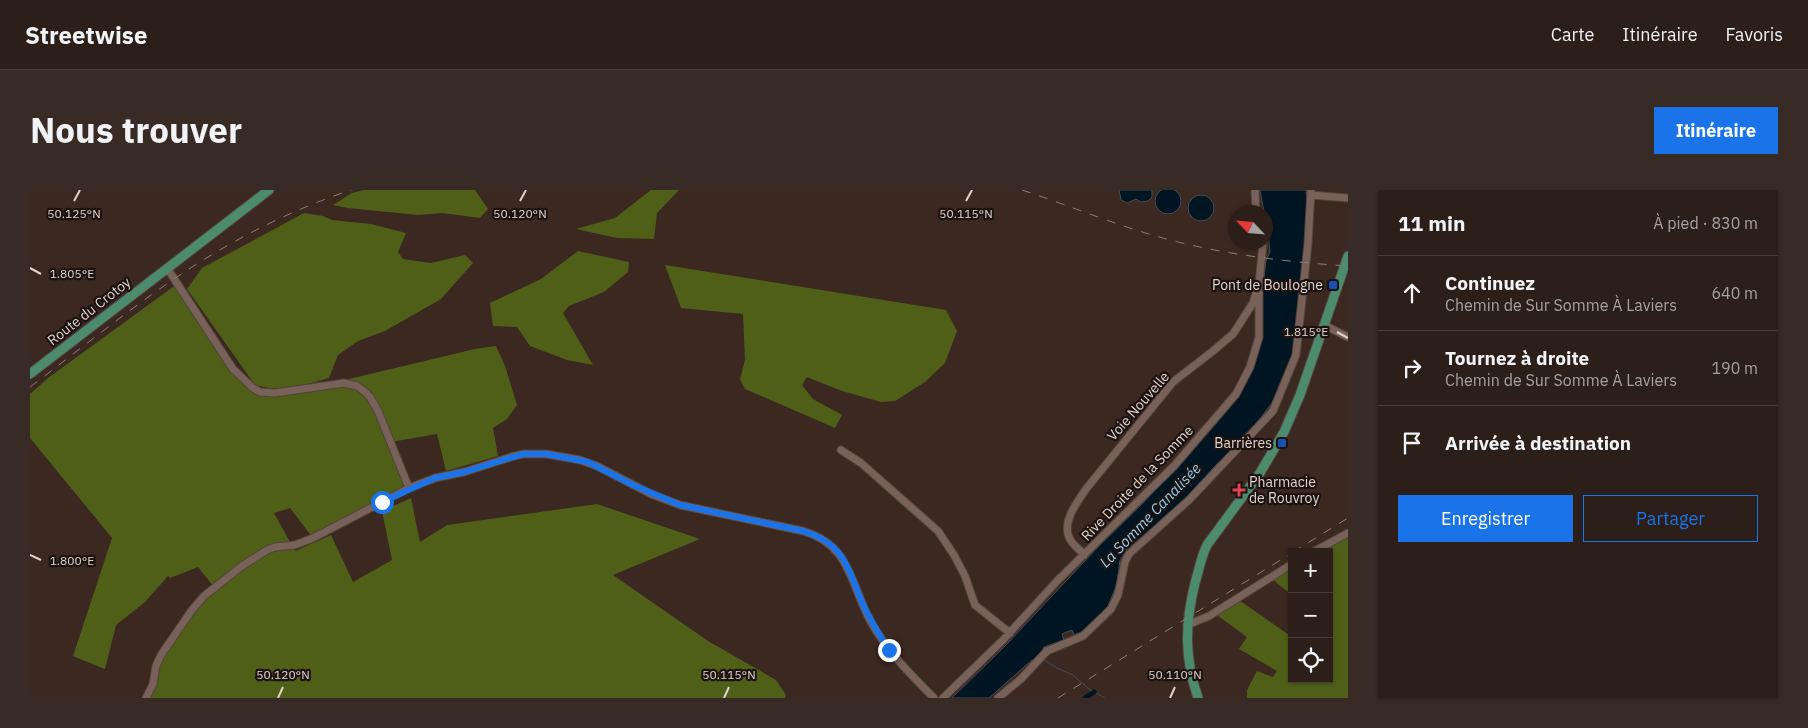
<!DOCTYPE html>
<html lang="fr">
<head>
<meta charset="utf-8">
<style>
  :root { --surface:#2c1e18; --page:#382b25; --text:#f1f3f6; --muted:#a6a2a2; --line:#483c37; --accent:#1a73e8 }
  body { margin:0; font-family:"IBM Plex Sans",sans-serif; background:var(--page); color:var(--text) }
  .controls { position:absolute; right:15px; bottom:15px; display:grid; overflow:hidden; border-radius:0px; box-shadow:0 1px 4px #0004 }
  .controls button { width:45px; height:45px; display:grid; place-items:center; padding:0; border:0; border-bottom:1px solid var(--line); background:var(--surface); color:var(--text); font:25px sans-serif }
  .compass { position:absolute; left:1198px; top:15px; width:45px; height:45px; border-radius:50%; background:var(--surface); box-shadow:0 1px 4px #0004; rotate:296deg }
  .stop { position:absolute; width:15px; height:15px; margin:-11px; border:4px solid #1a73e8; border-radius:50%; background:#fff }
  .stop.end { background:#1a73e8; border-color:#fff; box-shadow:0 1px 5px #0008 }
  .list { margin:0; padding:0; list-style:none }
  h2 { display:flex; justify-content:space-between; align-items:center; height:65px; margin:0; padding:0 20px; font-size:21px }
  h2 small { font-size:16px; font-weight:400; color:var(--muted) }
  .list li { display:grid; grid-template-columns:32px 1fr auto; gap:15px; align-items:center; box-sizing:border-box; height:75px; padding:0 20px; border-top:1px solid var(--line) }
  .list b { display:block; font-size:19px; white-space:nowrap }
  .list p { margin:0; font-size:16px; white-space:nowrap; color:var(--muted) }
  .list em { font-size:16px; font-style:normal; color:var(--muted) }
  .actions { display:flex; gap:10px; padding:15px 20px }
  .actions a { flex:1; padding:11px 0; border:1px solid var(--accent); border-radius:0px; text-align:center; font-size:18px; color:var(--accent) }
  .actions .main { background:var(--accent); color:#fff }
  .icon { flex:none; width:28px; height:28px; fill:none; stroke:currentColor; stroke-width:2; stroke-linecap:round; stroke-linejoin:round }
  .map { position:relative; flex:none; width:1318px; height:508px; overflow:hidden; border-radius:0px }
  header { display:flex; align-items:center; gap:30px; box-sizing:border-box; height:70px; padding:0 25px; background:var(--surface); border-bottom:1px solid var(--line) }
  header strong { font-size:24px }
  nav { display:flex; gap:28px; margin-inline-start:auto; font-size:18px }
  .intro { display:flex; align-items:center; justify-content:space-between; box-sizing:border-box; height:120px; padding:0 30px }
  h1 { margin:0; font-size:35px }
  .button { padding:12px 22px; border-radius:0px; background:var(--accent); color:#fff; font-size:18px; font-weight:700 }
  main { display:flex; gap:30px; padding:0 30px }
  aside { flex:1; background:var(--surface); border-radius:0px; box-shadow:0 1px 4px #0004 }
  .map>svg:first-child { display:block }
</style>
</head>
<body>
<header>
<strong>Streetwise</strong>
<nav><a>Carte</a><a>Itinéraire</a><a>Favoris</a></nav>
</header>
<div class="intro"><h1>Nous trouver</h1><a class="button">Itinéraire</a></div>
<main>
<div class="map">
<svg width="1318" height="508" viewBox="0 0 1318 508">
  <rect width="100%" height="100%" fill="#3b2820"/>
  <path fill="#4f5f18" d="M334 0H445L458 19 450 28 412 23 388 25 318 18 303 15 322 3Z
    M621 0H649L627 23 624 49 587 48 546 39 585 28Z
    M274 23 293 26 302 30 341 34 376 43 368 62 373 69 401 73 435 65 443 73 411 109 355 141 328 151 308 165 299 188C271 196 254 203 225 195L157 99 172 78Z
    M548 61 599 72 598 82 574 102 539 116 533 123 563 175 537 170 500 156 487 137 463 136 460 113 511 89Z
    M635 75 916 120 927 141 915 173 895 192 865 211 851 212 812 201 777 187 772 195 783 209 812 225 805 238 715 199 710 189 715 170 713 124 651 118Z
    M147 94 198 171 230 202 314 193 319 189 445 159 466 156 475 176 487 215 477 229 463 238 468 266 416 281 407 244 361 252 379 298 283 348 260 318 244 323 265 361 301 345 323 392 362 370 352 321 381 308 390 352 417 335 567 314 670 349 583 385 678 451 746 490 756 505 755 508H116L126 476 141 449 184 397 168 377 140 388 138 386 115 412 86 435 75 479 43 466 82 348 0 248V204L18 188Z
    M1318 347V508H1217V500L1227 481 1243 487 1247 481 1209 459 1217 447 1184 423 1206 408 1262 447V489H1299V362H1289Z
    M1262 377V405L1242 389Z"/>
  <path fill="#001522" stroke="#434e56" d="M1125 11a13 13 0 1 1 26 0a13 13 0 1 1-26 0Z
    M1089 0H1122V7L1118 11 1111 12 1106 9 1097 13 1091 10Z
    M1230 0H1276L1278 23 1263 168 1242 213 1222 239 1186 275 1147 318 1097 359 1090 370 1087 394 1078 416 1056 440 1044 445 1042 440 1032 444 1034 450 1014 457 1011 463 1004 471 1002 470 959 508H922L976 455 1068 357 1114 312 1209 206 1227 166 1231 146 1232 104 1236 71 1240 62 1236 22H1234Z
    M1158 18a13 13 0 1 1 26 0a13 13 0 1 1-26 0Z"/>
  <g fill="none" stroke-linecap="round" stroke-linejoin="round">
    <path stroke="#434e56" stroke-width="1" d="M1013 469 1027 478 1043 485 1059 499 1075 508"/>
    <path stroke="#001522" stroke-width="5" d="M1055 508 1064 502"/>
    <defs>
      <path id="minor" d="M1225 0 1226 22
        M1281 5 1318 8
        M137 78 203 179 223 198 230 202 245 203 314 193 327 196 334 201 340 207 348 221 379 298
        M1294 135 1318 147
        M811 260 831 273 908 341 924 365 935 386 945 415 980 443
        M1283 362 1318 343
        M1054 365C1050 359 1041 354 1039 347 1032 331 1048 311 1056 299L1143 192 1183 161 1203 144 1223 113 1227 100
        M1157 435 1179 426 1262 374
        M116 508 123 494 126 476 131 465 162 420 174 406 212 376 237 360 245 357 265 355 283 348 379 298 405 288 434 282 481 267 493 264H516L550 270 567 276 621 304 650 315 773 341C821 355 820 394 841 432 857 461 880 484 904 508
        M913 508 973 450 1027 391 1144 276 1206 204 1220 177 1229 147V95L1233 52
        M968 508 991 489 1017 461 1053 446 1081 419 1088 405 1095 372 1099 364 1159 310 1243 221 1266 165 1278 54 1281 0"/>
      <path id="major" d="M0 184 239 0
        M1168 508C1154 467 1155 434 1165 393 1169 380 1171 367 1177 355L1230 283 1254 242 1270 205 1318 66"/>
    </defs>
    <use href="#minor" stroke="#53433c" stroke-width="9"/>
    <use href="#major" stroke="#53433c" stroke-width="11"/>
    <use href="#minor" stroke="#776158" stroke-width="7"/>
    <use href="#major" stroke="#4c8b6c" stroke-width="9"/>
    <path stroke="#8d7d76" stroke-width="1" stroke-dasharray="9 9" stroke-linecap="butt" d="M992 0C1041 16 1090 37 1140 50 1198 65 1258 72 1318 76
      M0 197C48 161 94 123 144 89 198 52 258 21 321 0
      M1263 362 1318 328
      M1028 508 1262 363"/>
  </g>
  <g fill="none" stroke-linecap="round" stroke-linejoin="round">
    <path stroke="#1a73e8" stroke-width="6" d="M352 312 405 288 434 282 493 264H516L558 272 603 295 650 315 773 341C815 354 817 377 832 412 839 429 849 444 859 460"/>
  </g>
  <path fill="none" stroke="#e0d3ce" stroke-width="2" d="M44 11 50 0M490 11 496 0M936 11 942 0M0 78 11 84M1307 142 1318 148M0 365 11 370M248 508 253 497M694 508 699 497M1140 508 1145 497"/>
  <g fill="#1a4fb4" stroke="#1c1310" stroke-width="2">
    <rect x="1298" y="90" width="10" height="10" rx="2.5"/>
    <rect x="1247" y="248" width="10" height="10" rx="2.5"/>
  </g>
  <path fill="#e0444e" stroke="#1c1310" stroke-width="2" d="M1206.5 292.5h5v5h5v5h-5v5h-5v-5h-5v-5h5z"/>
  <g text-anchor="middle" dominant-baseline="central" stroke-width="4.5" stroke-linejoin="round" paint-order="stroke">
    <g font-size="14" fill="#e0d3ce" stroke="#1c1310" text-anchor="end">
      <text x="1293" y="95">Pont de Boulogne</text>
      <text x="1242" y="253">Barrières</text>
      <text x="1219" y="292" text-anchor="start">Pharmacie<tspan x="1219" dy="16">de Rouvroy</tspan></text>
    </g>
    <g font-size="14" fill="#e0d3ce" stroke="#1c1310">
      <text transform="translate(59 121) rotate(-38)">Route du Crotoy</text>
      <text transform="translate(1108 216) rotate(-49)">Voie Nouvelle</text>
      <text transform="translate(1107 293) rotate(-46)">Rive Droite de la Somme</text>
    </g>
    <g font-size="15" font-style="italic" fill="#93cef4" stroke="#1c1310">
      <text transform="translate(1120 325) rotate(-46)">La Somme Canalisée</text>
    </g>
  </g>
  <g font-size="12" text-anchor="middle" fill="#e0d3ce" stroke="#1c1310" stroke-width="4.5" stroke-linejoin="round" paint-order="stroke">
    <text x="44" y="28">50.125°N</text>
    <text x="490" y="28">50.120°N</text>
    <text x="936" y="28">50.115°N</text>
    <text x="42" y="88">1.805°E</text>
    <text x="1276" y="146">1.815°E</text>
    <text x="42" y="375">1.800°E</text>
    <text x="253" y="489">50.120°N</text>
    <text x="699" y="489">50.115°N</text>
    <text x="1145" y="489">50.110°N</text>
  </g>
</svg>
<div class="controls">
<button>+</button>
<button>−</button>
<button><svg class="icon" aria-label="locate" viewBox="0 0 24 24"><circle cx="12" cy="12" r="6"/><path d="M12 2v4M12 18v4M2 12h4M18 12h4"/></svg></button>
</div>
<svg class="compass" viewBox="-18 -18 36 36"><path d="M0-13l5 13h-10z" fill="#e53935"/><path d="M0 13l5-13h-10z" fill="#a6a2a2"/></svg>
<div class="stop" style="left:352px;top:312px"></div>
<div class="stop end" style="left:859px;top:460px"></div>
</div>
<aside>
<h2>11 min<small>À pied · 830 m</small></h2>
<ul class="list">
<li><svg class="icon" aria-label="ahead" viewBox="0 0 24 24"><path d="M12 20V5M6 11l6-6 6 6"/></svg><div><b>Continuez</b><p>Chemin de Sur Somme À Laviers</p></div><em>640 m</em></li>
<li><svg class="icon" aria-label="right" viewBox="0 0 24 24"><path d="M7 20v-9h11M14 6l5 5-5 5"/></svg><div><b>Tournez à droite</b><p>Chemin de Sur Somme À Laviers</p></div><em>190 m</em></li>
<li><svg class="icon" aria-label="arrive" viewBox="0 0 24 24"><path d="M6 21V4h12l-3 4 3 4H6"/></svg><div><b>Arrivée à destination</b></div></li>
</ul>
<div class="actions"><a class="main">Enregistrer</a><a>Partager</a></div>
</aside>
</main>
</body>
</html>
